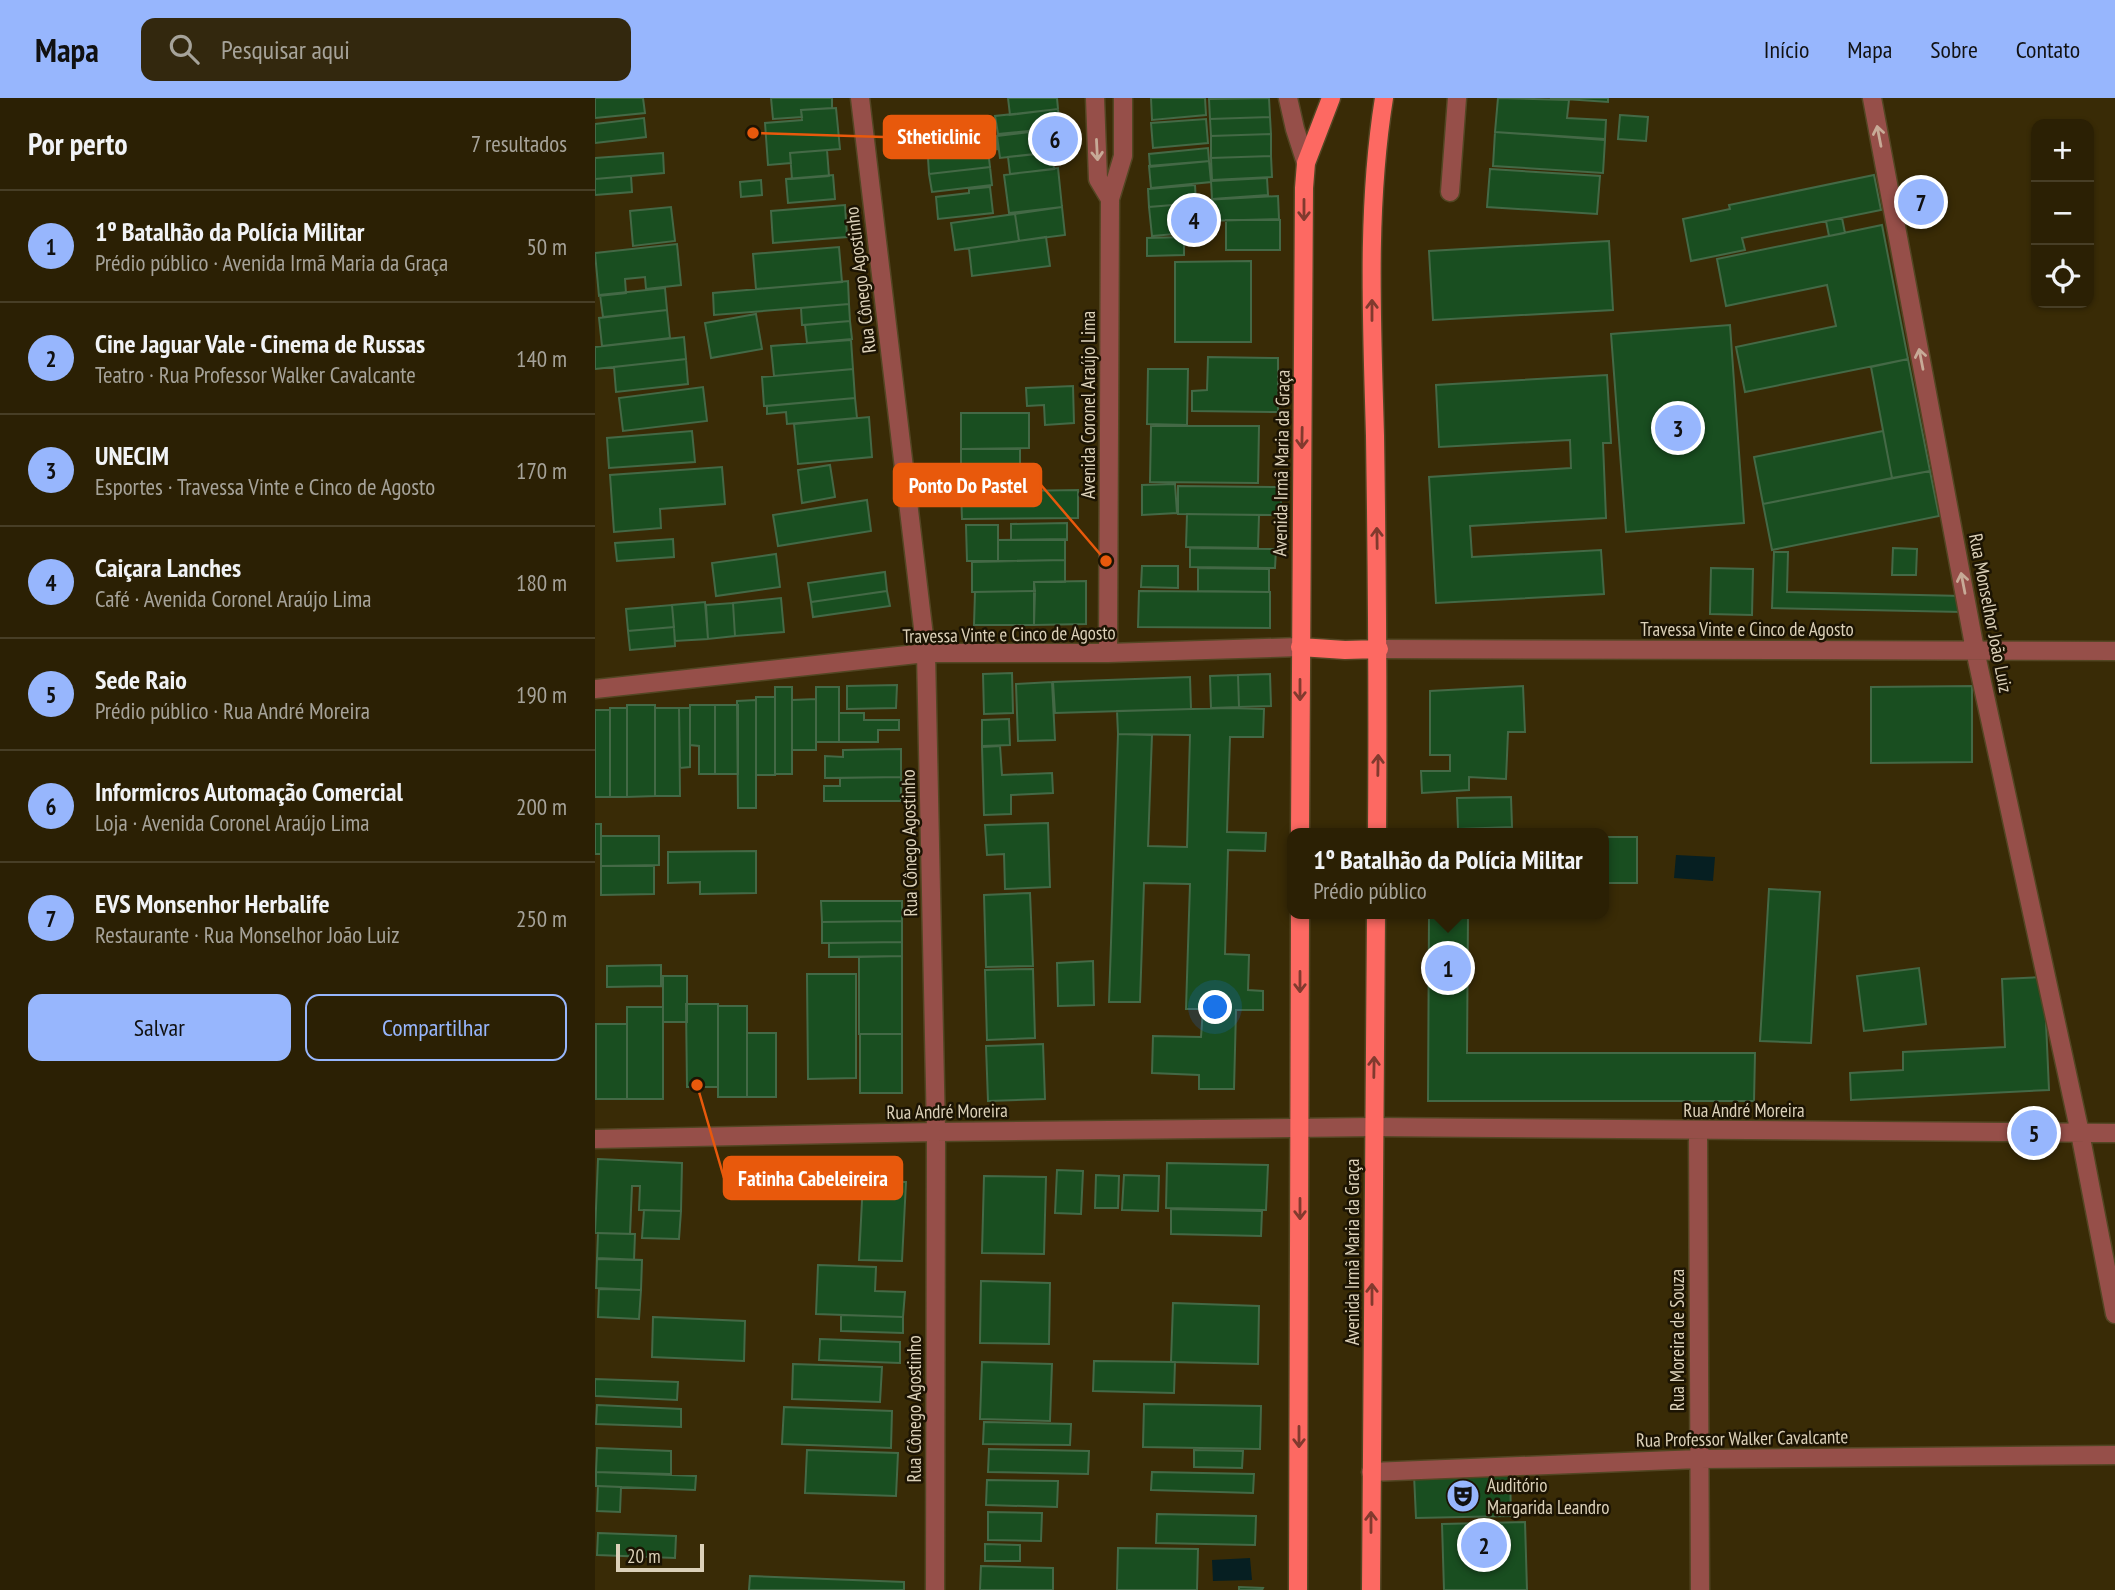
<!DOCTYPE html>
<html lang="pt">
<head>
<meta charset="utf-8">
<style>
  :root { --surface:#2b2004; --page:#33280e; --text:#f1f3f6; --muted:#a6a39a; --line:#473e26; --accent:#97b6fd }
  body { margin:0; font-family:"PT Sans Narrow",sans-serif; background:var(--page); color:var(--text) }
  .controls { position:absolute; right:21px; top:21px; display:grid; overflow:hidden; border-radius:14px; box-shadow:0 2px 5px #0004 }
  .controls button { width:63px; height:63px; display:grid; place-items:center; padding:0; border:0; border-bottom:2px solid var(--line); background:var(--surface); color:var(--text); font:35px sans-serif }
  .scale { position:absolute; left:21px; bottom:18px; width:88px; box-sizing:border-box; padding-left:7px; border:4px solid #dcd1b9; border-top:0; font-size:19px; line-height:24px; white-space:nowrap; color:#dcd1b9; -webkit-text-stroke:5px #1c1403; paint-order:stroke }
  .you { position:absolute; left:621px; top:910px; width:24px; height:24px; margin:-18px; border:5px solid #fff; border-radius:50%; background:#1a73e8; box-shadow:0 0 0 10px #1a73e833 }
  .badge { display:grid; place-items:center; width:46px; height:46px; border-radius:50%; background:var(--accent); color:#111; font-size:23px; font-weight:700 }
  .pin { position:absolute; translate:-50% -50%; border:4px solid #fff; box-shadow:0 2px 7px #0006 }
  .popup { position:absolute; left:692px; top:730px; width:322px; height:91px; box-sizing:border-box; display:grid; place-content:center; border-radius:14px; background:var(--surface); filter:drop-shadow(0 2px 5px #0005); font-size:23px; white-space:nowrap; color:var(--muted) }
  .popup b { font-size:26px; color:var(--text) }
  .popup::after { content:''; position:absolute; left:50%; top:100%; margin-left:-14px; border:14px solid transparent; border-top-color:var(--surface) }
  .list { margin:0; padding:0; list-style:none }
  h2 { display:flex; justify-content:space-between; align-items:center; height:91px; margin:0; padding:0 28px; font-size:30px }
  h2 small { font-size:23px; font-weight:400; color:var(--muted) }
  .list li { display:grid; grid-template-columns:46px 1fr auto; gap:21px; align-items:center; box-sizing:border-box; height:112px; padding:0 28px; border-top:2px solid var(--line) }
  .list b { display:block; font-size:26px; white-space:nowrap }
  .list p { margin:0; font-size:23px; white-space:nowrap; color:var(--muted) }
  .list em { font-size:23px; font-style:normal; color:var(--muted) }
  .actions { display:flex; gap:14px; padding:21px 28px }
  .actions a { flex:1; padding:16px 0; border:2px solid var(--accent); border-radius:14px; text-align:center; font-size:24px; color:var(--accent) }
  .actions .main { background:var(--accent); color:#111 }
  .icon { flex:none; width:38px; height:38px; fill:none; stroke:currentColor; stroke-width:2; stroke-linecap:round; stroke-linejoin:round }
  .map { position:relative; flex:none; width:1520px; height:1492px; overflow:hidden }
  header { display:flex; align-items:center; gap:42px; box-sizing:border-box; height:98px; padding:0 35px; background:var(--accent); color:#111 }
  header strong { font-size:33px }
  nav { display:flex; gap:38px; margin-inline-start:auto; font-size:24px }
  .search { width:490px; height:63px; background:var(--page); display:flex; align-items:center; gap:18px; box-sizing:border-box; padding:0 24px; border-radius:14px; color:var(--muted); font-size:26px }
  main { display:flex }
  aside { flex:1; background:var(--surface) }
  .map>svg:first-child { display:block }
</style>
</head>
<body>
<header>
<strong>Mapa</strong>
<div class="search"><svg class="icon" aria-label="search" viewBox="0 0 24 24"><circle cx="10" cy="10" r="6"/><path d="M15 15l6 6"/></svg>Pesquisar aqui</div>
<nav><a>Início</a><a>Mapa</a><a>Sobre</a><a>Contato</a></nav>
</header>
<main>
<aside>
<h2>Por perto<small>7 resultados</small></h2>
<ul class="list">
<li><span class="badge">1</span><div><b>1º Batalhão da Polícia Militar</b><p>Prédio público · Avenida Irmã Maria da Graça</p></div><em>50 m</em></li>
<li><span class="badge">2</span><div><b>Cine Jaguar Vale - Cinema de Russas</b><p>Teatro · Rua Professor Walker Cavalcante</p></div><em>140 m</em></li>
<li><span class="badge">3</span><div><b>UNECIM</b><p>Esportes · Travessa Vinte e Cinco de Agosto</p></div><em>170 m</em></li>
<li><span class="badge">4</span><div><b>Caiçara Lanches</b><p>Café · Avenida Coronel Araújo Lima</p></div><em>180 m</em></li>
<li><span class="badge">5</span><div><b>Sede Raio</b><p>Prédio público · Rua André Moreira</p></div><em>190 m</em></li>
<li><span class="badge">6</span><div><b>Informicros Automação Comercial</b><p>Loja · Avenida Coronel Araújo Lima</p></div><em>200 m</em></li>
<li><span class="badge">7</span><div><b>EVS Monsenhor Herbalife</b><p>Restaurante · Rua Monselhor João Luiz</p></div><em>250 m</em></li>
</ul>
<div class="actions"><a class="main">Salvar</a><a>Compartilhar</a></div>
</aside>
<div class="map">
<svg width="1520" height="1492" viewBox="0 0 1520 1492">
  <rect width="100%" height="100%" fill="#392b06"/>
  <path fill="#061f22" d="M1081 757 1120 759 1118 783 1079 780Z
    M655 1460 657 1482 618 1483 617 1462Z"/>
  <path fill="#194e20" stroke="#446946" stroke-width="2" fill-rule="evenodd" d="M0 0H48L50 15 0 20Z
    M176 0H237V10L206 12 207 19 178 21Z
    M413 0H462L463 11 415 17Z
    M556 0H610L611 17 557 22Z
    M674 0 675 19 615 21 614 1Z
    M903 0 974 2 972 20 1011 22 1010 41 900 34Z
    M955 0H1013V4Z
    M241 10 245 51 195 55 196 65 173 67 170 25 207 22 206 12Z
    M463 11 465 30 403 36 400 18Z
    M1025 17 1053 19 1051 43 1023 41Z
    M675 19 676 36 616 38 615 21Z
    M49 20 51 39 0 45V26Z
    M611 21 613 45 558 50 556 25Z
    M466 30 469 53 405 60 402 38Z
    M900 34 1010 42 1008 75 898 68Z
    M400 35 402 51 337 58 335 42Z
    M676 36V58L616 60V38Z
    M613 50 614 63 555 69 554 56Z
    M232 52 234 78 197 81 195 55Z
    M393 52 395 69 334 76 333 60Z
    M457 54 459 71 415 76 413 59Z
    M68 55 69 75 0 81V60Z
    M676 58 677 79 617 82 616 60Z
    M614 63 616 84 556 90 554 68Z
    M395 69 397 87 337 94 334 76Z
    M463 70 467 109 414 115 409 77Z
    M895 71 1005 78 1002 116 892 109Z
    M238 77 240 101 193 105 191 81Z
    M1279 77 1286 112 1147 140 1150 152 1096 163 1088 121 1135 111 1134 107Z
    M36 78 37 94 0 97V81Z
    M672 80 673 97 617 101 616 83Z
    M166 82 167 97 146 99 145 84Z
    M600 87 601 105 554 109 553 91Z
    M395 89 398 115 343 121 341 99 374 95V91Z
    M683 98 684 121 610 123 609 102Z
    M602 105 604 134 557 138 554 109Z
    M250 107 252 139 178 145 176 113Z
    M76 109 80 143 38 148 35 113Z
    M467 109 470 137 424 143 420 116Z
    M420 116 424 143 360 152 356 125Z
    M1247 120 1250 135 1234 138 1231 123Z
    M631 122H685V152H631Z
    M1287 127 1313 261 1150 294 1141 249 1241 228 1232 187 1131 208 1122 161Z
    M451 139 455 168 377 178 374 150Z
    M589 139V157L552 158V140Z
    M1014 143 1018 212 838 222 834 153Z
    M82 146 86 187 51 191 50 179 30 181 31 195 4 198 0 155Z
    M244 149 247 184 161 191 158 156Z
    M656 163V244H580V164Z
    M253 183 254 206 119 217 118 195Z
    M70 190 72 212 8 219 5 197Z
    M254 206 255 223 207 227 206 210Z
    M72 212 75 240 7 248 4 220Z
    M161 216 167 251 116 260 110 225Z
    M255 223 257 241 212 245 210 227Z
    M1135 227 1149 425 1031 434 1016 236Z
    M89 239 91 261 0 271V249Z
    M256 242 258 271 179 278 176 248Z
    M613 259 683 260V314L597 313V293L612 292Z
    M91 261 93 286 21 294 19 269Z
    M1313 261 1335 373 1297 380 1276 269Z
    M258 271 260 300 169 308 167 279Z
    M553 271H593L592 327 552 326Z
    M1012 277 1016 345H1008L1011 420 875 428 877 459 1006 452 1009 496 841 505 834 379 976 370 975 342 844 349 841 287Z
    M478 288 479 325 450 327 449 307 432 308 431 290Z
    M108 289 112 323 28 333 24 300Z
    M260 300 262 320 192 326 191 314 172 316V308Z
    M366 315H434V350L366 351Z
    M274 319 277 359 203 366 199 326Z
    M556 328H664L663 385 555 384Z
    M97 333 100 364 14 370 12 340Z
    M1288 333 1297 380 1168 406 1159 359Z
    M366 351H425V393L366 394Z
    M235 367 240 399 207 405 203 372Z
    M127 369 130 406 65 411 66 430 19 434 15 377Z
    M1335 373 1344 418 1177 452 1168 406Z
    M580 386 582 415 547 417V387Z
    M583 388 686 389V417L583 416Z
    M483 392V420L367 421 366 394Z
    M272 402 276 433 183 448 178 417Z
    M592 416 664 417 663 450 591 449Z
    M472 425V442H416V426Z
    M371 427H403V463H372Z
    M78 441 79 459 22 463 20 445Z
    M470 441V462L403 463V442Z
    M595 450 681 451 680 470 595 469Z
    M1298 450 1322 451 1321 477H1297Z
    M1179 454H1193L1192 494 1368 498 1367 514 1177 510Z
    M181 456 185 489 121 498 117 465Z
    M470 462V484H439L440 493 377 494V464Z
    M547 468H583V490L546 489Z
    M603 470 674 471V494L603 493Z
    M1116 470 1158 471 1157 517 1115 516Z
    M290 474 292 493 216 504 213 485Z
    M491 483V526L439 527V484Z
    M292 493 295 508 218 519 216 504Z
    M440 493 439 527H379L380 494Z
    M544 493 675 494V530L543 529Z
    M186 500 189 534 140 538 138 505Z
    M110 504 113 541 80 543 77 507Z
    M138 505 140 538 113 541 111 507Z
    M77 507 79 529 33 533 31 511Z
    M79 529 80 548 35 552 33 533Z
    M417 575 418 615 389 616 388 576Z
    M675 576 676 608 644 609 643 577Z
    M643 577 644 609 616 610 615 578Z
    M595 579 596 611 460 615 458 584Z
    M457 584 460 642 423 643 421 586Z
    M302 587 301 610 252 611V588Z
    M928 588 930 634H913L911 681 874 679V692L827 695 826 673H855V657H835V593Z
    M1377 588V664L1276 665V589Z
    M180 589H197V676H180Z
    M221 589H244V644H221Z
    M161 599H180V677H161Z
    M221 601V652H197V602Z
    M161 602V710H143L142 603Z
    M32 607H60V698L32 699Z
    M95 607H120V676H104V648L95 647Z
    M120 607H143V676H120Z
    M15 610H32V699H15Z
    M60 610H84L85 698H60Z
    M84 610H95V669L85 670Z
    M635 610 669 611 668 639H635L632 734 671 735 670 753 633 752 630 856 654 857 653 892 668 893V912H641L639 991H604V977L557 975 558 938 606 939 608 911H591L595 786 549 785 545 904H514L523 636 522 613ZM523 636 595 637 592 749 553 748 557 637Z
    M0 612H15V699H0Z
    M244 615H269V622H304V632H283V644H244Z
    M414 621 415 647 387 648V622Z
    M405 648 407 677 457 675 458 695 416 697V716L389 717 387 649Z
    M306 651V679L230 680V658L248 659V652Z
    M306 679V703H229V688H245V680Z
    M916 699 917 729 863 731 862 700Z
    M453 725 455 789 410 791 409 756 392 757 390 727Z
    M0 726H6V756H0Z
    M6 738H64V767L6 768Z
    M1009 739H1042V785H1009Z
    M161 753V795L105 796V784L73 785V754Z
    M6 768H59V796L6 797Z
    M1174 791 1225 794 1216 945 1165 943Z
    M435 795 438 868 391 869 389 797Z
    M226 803H307V823L227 824Z
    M834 816H873L872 955H1160L1159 1003H833Z
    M307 823V844L227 845V824Z
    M307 844V858L234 859V845Z
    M307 858V936H264V859Z
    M498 863 499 907 463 908 462 865Z
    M66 867V888L12 889V868Z
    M1324 870 1331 926 1269 933 1262 878Z
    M438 871 440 940 392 942 390 872Z
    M212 876H261V980L213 981Z
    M68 878H92V924H68Z
    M1449 879 1454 992 1256 1002 1255 975 1308 972V954L1410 949 1407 881Z
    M91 906H123V989H92Z
    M123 908H152V999H123Z
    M32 909H68V1001H32Z
    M1 926H32V1001H1Z
    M152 935H181V999H152Z
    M265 936H307V995H265Z
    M448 946 450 1001 393 1003 391 948Z
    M3 1061 87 1065 86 1113 44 1112 45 1088H37L35 1136 0 1135Z
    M572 1065 673 1067 671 1112 571 1110Z
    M462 1072 488 1073 486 1116 460 1115Z
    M249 1074H269L268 1089 249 1088Z
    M501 1077 524 1078 523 1110H500Z
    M529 1077 564 1078 563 1113 527 1112Z
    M389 1078 451 1079 449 1156 387 1155Z
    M268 1083 311 1084 307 1163 264 1162Z
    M576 1111 667 1113 666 1138 576 1136Z
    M49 1112 86 1113 84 1141 47 1140Z
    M3 1135 40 1136 39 1162 2 1161Z
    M2 1160 47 1162 46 1192 1 1190Z
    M223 1167 281 1169 280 1193 310 1194 308 1219 221 1216Z
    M386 1183 455 1185 454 1246 385 1245Z
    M4 1191 46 1192 44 1221 3 1219Z
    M578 1205 664 1208 663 1266 576 1264Z
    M246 1217 308 1219V1235L246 1233Z
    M58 1219 150 1223 149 1263 57 1259Z
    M225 1241 305 1244V1265L224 1262Z
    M499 1263 580 1264 579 1295 498 1293Z
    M387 1264 457 1266 455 1323 385 1321Z
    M198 1266 287 1269 285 1304 197 1301Z
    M0 1281 83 1284 82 1302 0 1298Z
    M549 1306 666 1308 665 1351 548 1349Z
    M2 1307 86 1311V1329L1 1326Z
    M189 1309 297 1313 296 1350 187 1346Z
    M389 1324 476 1326 475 1347 388 1346Z
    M2 1350 76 1353V1376L1 1374Z
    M394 1351 494 1353 493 1376 393 1374Z
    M212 1352 303 1355 301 1398 210 1395Z
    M599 1352 648 1353 647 1370 599 1369Z
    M1 1374 101 1378 100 1392 1 1388Z
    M557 1374 659 1376 658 1395 556 1392Z
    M915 1374 916 1418 821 1420 819 1377Z
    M392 1382 463 1383 462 1409 391 1407Z
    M3 1388 26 1389 25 1414 2 1413Z
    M393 1414 447 1415 446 1443 393 1442Z
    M562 1416 661 1418 660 1447 561 1445Z
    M930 1424 932 1492H849L847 1426Z
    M3 1435 81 1438 80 1460 2 1457Z
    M390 1446 425 1447V1463H390Z
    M523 1450 603 1451 602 1492H522Z
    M386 1468 458 1470V1492H385Z
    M155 1478 309 1484V1492H154Z
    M644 1489 668 1490 667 1492H644Z"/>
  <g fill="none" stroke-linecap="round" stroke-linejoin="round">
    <defs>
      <path id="minor" d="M265 0 331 555 341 1034 340 1492
        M500 0 503 81 515 101
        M693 0 700 31 711 65
        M1277 0 1380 552 1485 1035 1520 1216
        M855 94 862 0
        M784 551 1520 553
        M513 555 515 101 528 58V0
        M0 591 331 555H513L705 549
        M1103 1033 1105 1492
        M0 1041 341 1034 779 1029 1520 1035
        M776 1374 1104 1361 1520 1357"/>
      <path id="major" d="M705 549 750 552 784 551
        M705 735 709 90 711 65 736 0
        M782 735C783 603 782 471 780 338 777 226 771 111 789 0
        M703 1492 705 816
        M776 1492 781 816"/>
    </defs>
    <use href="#minor" stroke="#534623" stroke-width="21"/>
    <use href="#major" stroke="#534623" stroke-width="21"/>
    <use href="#minor" stroke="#964f49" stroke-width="18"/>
    <use href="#major" stroke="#fd6962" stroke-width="18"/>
  </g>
  <defs><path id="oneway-shaft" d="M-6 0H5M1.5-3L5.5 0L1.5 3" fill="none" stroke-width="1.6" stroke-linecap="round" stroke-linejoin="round" transform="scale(1.75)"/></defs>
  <g stroke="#c7aa97">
    <use href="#oneway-shaft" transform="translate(1284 38) rotate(-101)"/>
    <use href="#oneway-shaft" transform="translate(502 52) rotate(87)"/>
    <use href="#oneway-shaft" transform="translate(1326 261) rotate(-101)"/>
    <use href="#oneway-shaft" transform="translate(1368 485) rotate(-101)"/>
  </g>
  <g stroke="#813a2e">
    <use href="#oneway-shaft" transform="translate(709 112) rotate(90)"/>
    <use href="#oneway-shaft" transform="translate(777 212) rotate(-90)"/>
    <use href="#oneway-shaft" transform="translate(707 340) rotate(91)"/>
    <use href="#oneway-shaft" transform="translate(782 440) rotate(-91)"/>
    <use href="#oneway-shaft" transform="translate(705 592) rotate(90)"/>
    <use href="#oneway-shaft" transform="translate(783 667) rotate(-89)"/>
    <use href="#oneway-shaft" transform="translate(705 884) rotate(90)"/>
    <use href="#oneway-shaft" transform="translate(779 969) rotate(-89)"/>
    <use href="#oneway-shaft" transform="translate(705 1111) rotate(90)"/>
    <use href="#oneway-shaft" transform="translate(777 1196) rotate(-90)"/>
    <use href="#oneway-shaft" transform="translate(704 1339) rotate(90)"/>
    <use href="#oneway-shaft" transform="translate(776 1424) rotate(-90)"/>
  </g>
  <defs>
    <symbol id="theatre-disc" viewBox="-11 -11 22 22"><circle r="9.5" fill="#97b6fd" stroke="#1c1403"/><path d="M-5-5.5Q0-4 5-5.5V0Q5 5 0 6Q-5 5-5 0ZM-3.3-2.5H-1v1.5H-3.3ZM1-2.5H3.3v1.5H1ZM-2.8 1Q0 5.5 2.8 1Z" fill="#111"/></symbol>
  </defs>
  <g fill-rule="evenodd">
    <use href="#theatre-disc" x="849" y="1379" width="38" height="38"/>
  </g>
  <g text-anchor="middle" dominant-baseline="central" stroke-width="5" stroke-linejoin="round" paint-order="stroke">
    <g font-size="19" fill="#dcd1b9" stroke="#1c1403">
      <text transform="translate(265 182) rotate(-97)">Rua Cônego Agostinho</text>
      <text transform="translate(493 307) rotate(-90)">Avenida Coronel Araújo Lima</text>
      <text transform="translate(686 365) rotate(-89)">Avenida Irmã Maria da Graça</text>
      <text transform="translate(1396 515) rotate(79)">Rua Monselhor João Luiz</text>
      <text x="1152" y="531">Travessa Vinte e Cinco de Agosto</text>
      <text transform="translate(414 536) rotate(-1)">Travessa Vinte e Cinco de Agosto</text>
      <text transform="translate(314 745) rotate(-91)">Rua Cônego Agostinho</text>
      <text x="1149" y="1012">Rua André Moreira</text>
      <text transform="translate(352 1013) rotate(-1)">Rua André Moreira</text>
      <text transform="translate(757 1154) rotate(-90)">Avenida Irmã Maria da Graça</text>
      <text transform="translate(1082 1242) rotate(-90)">Rua Moreira de Souza</text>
      <text transform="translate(319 1311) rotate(-90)">Rua Cônego Agostinho</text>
      <text transform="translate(1147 1340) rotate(-1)">Rua Professor Walker Cavalcante</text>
    </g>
    <g font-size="19" fill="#dcd1b9" stroke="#1c1403" text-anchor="start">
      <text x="892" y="1387">Auditório<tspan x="892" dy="22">Margarida Leandro</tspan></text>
    </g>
  </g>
  <path fill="none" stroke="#e8590c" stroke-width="2.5" d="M158 35L289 39M511 463L446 387M102 987L129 1080"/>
  <g fill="#e8590c" stroke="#1c1403" stroke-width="2.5">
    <circle cx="158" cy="35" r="7"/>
    <circle cx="511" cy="463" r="7"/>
    <circle cx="102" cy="987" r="7"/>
  </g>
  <g fill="#e8590c" stroke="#e8590c" stroke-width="2.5">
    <rect x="289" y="18" width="111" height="42" rx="7"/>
    <rect x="299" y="366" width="147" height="42" rx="7"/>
    <rect x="129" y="1059" width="178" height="42" rx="7"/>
  </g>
  <g font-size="21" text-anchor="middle" font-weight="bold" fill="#fff">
    <text x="344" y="46">Stheticlinic</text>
    <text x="373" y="395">Ponto Do Pastel</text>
    <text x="218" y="1088">Fatinha Cabeleireira</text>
  </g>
</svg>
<div class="controls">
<button>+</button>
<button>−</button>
<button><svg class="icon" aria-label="locate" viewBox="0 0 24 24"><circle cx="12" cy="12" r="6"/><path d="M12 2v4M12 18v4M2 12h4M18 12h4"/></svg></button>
</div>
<div class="scale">20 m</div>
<div class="you"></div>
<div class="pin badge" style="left:853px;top:870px">1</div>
<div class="popup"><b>1º Batalhão da Polícia Militar</b>Prédio público</div>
<div class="pin badge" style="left:889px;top:1447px">2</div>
<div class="pin badge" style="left:1083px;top:330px">3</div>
<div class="pin badge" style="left:599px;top:122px">4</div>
<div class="pin badge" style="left:1439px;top:1035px">5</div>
<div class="pin badge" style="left:460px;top:41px">6</div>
<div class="pin badge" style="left:1326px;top:104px">7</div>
</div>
</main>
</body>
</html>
